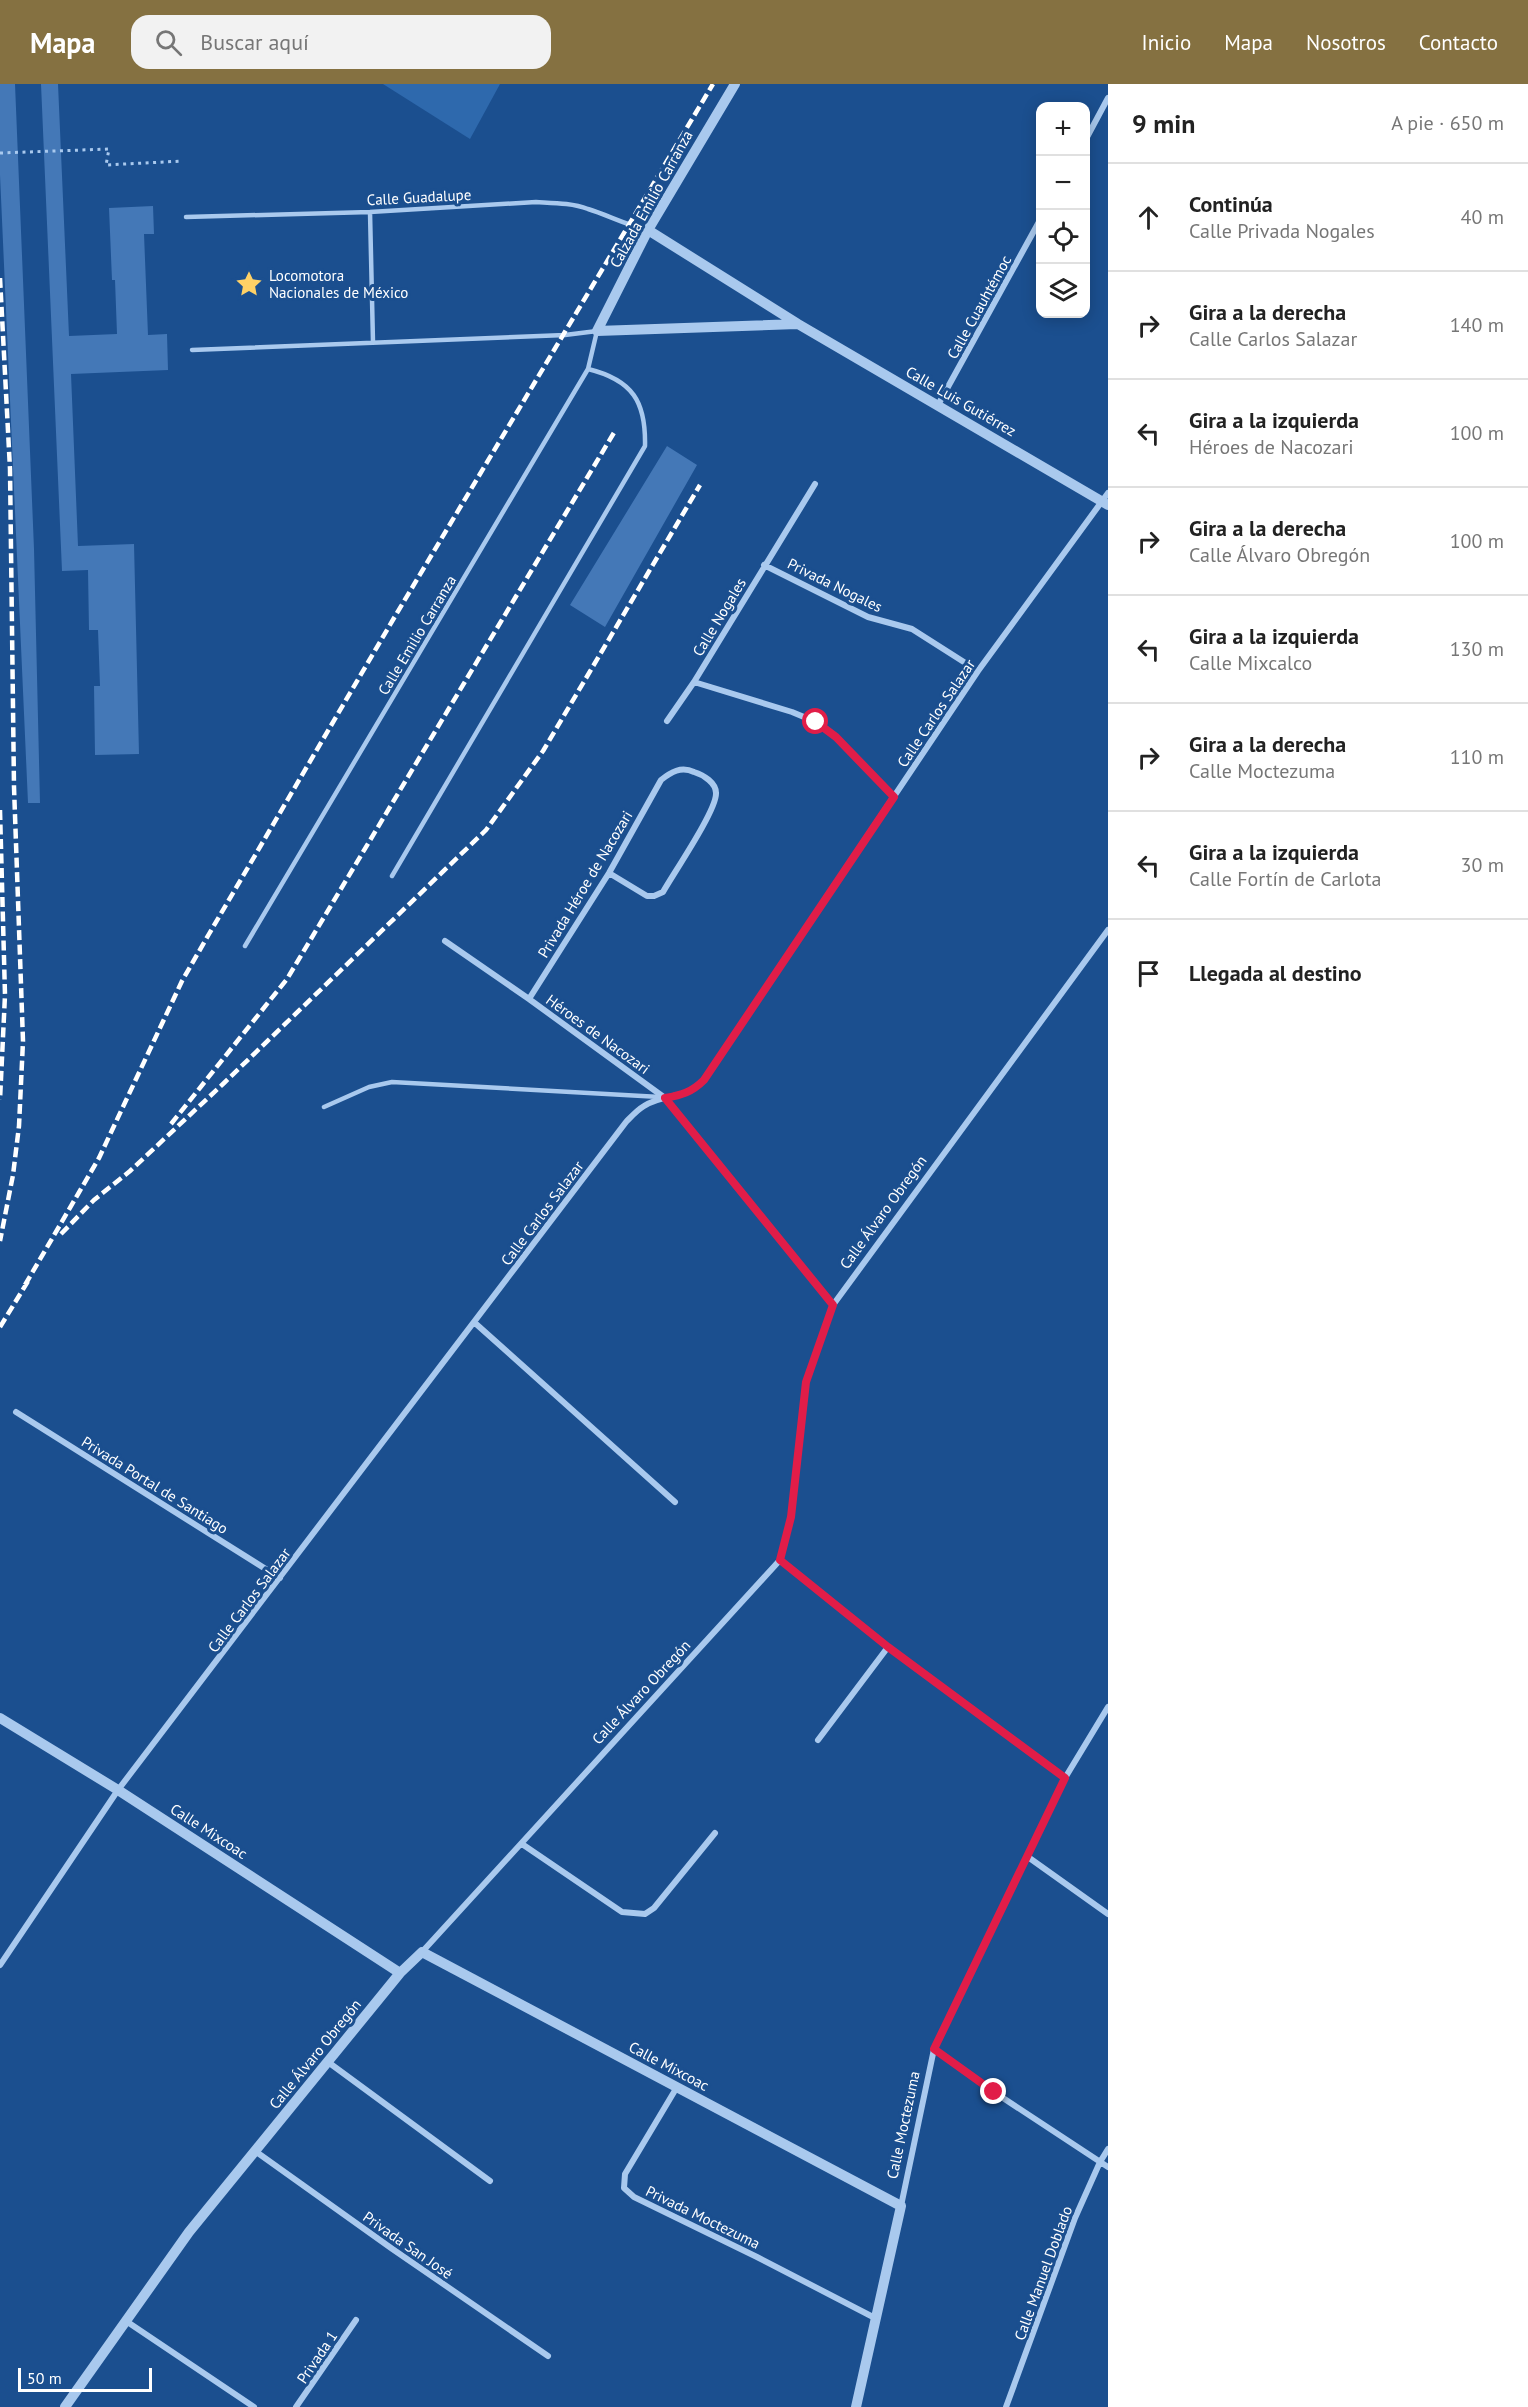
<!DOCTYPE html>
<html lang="es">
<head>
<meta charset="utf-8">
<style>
  :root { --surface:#fff; --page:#f2f2f2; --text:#222; --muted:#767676; --line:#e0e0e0; --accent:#857141 }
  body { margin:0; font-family:"PT Sans",sans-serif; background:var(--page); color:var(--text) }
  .controls { position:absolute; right:18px; top:18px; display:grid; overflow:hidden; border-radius:12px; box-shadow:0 3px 15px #0003 }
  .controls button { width:54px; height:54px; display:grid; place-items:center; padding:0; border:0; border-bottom:2px solid var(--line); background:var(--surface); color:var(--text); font:30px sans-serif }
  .scale { position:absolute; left:18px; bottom:15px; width:134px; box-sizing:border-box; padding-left:6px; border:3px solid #fff; border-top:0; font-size:16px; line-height:21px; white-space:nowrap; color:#fff; -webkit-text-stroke:4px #1b4f8f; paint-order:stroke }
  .stop { position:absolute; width:18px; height:18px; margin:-14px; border:4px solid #e11d48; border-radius:50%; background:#fff }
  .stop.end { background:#e11d48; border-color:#fff; box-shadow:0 2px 6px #0008 }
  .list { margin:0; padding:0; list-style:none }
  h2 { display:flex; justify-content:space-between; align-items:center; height:78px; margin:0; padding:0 24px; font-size:26px }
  h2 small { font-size:20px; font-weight:400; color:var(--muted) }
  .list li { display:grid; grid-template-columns:39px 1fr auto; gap:18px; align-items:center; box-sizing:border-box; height:108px; padding:0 24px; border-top:2px solid var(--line) }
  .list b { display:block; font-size:22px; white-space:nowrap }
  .list p { margin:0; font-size:20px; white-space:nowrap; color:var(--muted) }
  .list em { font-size:20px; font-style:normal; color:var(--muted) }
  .icon { flex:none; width:33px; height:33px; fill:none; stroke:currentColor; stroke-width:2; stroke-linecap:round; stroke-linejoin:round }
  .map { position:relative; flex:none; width:1108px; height:2323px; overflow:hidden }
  header { display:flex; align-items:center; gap:36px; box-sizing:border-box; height:84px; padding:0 30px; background:var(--accent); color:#fff }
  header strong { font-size:28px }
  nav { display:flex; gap:33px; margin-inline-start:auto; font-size:21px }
  .search { width:420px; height:54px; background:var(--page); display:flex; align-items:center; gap:15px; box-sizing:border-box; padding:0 21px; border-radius:18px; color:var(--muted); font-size:22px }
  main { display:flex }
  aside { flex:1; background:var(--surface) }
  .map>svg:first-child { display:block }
</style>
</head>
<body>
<header>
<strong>Mapa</strong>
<div class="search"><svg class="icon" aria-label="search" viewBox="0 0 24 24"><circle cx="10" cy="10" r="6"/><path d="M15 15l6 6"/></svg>Buscar aquí</div>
<nav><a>Inicio</a><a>Mapa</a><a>Nosotros</a><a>Contacto</a></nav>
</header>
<main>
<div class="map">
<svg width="1108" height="2323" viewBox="0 0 1108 2323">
  <rect width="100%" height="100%" fill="#1b4f8f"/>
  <path fill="#2e69ad" d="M383 0H500L470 55Z"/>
  <path fill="#4478b7" d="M0 0H15L34 465 40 719H28L0 91Z
    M41 0H58L69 252 117 250 115 196H112L109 124 153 122 154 150H144L148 251 167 250 168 286 71 290 78 462 134 460 139 670 95 671 94 602H100L98 546H89L88 486 62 487Z
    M667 362 697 381 605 543 570 521Z"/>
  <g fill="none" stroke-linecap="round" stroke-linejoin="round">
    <path stroke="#a9c9ee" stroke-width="3" stroke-dasharray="3 4.5" stroke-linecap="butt" d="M0 69 109 65 106 81 183 77"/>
    <path stroke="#a9c9ee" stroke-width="4.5" d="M370 128 373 258
      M186 133 370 128 536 118C554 119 572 119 588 125 608 131 625 141 646 145
      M192 266 565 251 597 247 588 285 245 862
      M392 792 645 362C646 318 633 296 588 285
      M324 1023 369 1003 392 998 660 1013"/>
    <path stroke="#a9c9ee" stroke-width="6" d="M1086 55 1108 14
      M938 321 1040 136
      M764 481 868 533 912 545 978 587
      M694 598 792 628 816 638 836 653 894 713
      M667 637 694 598 815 400
      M445 857 529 915 665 1014 833 1221
      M529 915 609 789 661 696C671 688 681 682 694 688 704 691 716 699 716 709 717 726 673 790 663 808L654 812H647L609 789
      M475 1239 675 1418
      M16 1328 280 1494
      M780 1476 888 1563 1065 1694
      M818 1656 888 1563
      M522 1760 622 1828 645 1830 654 1824 715 1749
      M1028 1773 1108 1830
      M422 1868 780 1476 791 1433 806 1298 833 1221 1108 846
      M0 1881 118 1706 626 1038C631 1033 637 1026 644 1022 666 1008 682 1018 704 996L978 587 1108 409
      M934 1965 994 2008 1108 2083
      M328 1978 490 2097
      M677 2003 625 2090 624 2104 634 2113 757 2173 875 2234
      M255 2067 391 2164 548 2272
      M901 2122 934 1965 1065 1694 1108 1623
      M126 2237 254 2323
      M296 2323 356 2236
      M1006 2323 1075 2134 1100 2078 1108 2065"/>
    <path stroke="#a9c9ee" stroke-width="10" d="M735 0 648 146 597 247 797 240
      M648 146 798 240 1108 421
      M0 1634 118 1706 400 1889
      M65 2323 189 2148 400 1889 422 1868 901 2122 856 2323"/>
    <path stroke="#fff" stroke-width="4.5" stroke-dasharray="10 4.5" stroke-linecap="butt" d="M0 194 10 385 14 703 23 957 19 1042 13 1091 0 1157
      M0 726 5 911 0 1016
      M171 1040 287 895 615 347
      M61 1150 94 1116 130 1087 224 999 486 746 543 667 700 401
      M25 1201 99 1074 182 897 209 850 394 534 713 0
      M0 1243 30 1194"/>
  </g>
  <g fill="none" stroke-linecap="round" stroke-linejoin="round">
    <path stroke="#e11d48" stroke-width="8" d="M816 638 836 653 894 713 704 996C692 1008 682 1011 665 1014L833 1221 806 1298 791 1433 780 1476 888 1563 1065 1694 934 1965 994 2008"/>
  </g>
  <defs>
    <symbol id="sight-bare" viewBox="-9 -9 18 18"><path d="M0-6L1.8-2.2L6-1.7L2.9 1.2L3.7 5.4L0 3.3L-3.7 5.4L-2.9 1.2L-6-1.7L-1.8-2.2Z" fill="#ffd166" stroke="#1b4f8f" stroke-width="2.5" paint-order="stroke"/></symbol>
  </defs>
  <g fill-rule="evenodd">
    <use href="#sight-bare" x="230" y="181" width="38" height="38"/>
  </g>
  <g text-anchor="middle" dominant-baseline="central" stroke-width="6" stroke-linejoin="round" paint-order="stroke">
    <g font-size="15" fill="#fff" stroke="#1b4f8f">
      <text transform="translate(419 113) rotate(-3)">Calle Guadalupe</text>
      <text transform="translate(651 115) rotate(-61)">Calzada Emilio Carranza</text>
      <text transform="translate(979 223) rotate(-61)">Calle Cuauhtémoc</text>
      <text transform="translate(961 317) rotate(30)">Calle Luis Gutiérrez</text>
      <text transform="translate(835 501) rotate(26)">Privada Nogales</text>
      <text transform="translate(719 533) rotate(-59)">Calle Nogales</text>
      <text transform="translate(417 551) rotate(-59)">Calle Emilio Carranza</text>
      <text transform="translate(936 629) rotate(-56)">Calle Carlos Salazar</text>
      <text transform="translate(585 800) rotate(-59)">Privada Héroe de Nacozari</text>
      <text transform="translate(598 950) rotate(36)">Héroes de Nacozari</text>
      <text transform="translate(883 1128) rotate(-54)">Calle Álvaro Obregón</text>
      <text transform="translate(542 1129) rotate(-53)">Calle Carlos Salazar</text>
      <text transform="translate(155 1401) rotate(32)">Privada Portal de Santiago</text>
      <text transform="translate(249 1516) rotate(-53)">Calle Carlos Salazar</text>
      <text transform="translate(641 1608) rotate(-47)">Calle Álvaro Obregón</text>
      <text transform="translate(209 1747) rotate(33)">Calle Mixcoac</text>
      <text transform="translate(315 1970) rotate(-51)">Calle Álvaro Obregón</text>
      <text transform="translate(669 1982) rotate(28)">Calle Mixcoac</text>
      <text transform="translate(903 2041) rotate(-78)">Calle Moctezuma</text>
      <text transform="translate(703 2133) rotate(26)">Privada Moctezuma</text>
      <text transform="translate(408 2161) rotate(35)">Privada San José</text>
      <text transform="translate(1043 2189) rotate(-70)">Calle Manuel Doblado</text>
      <text transform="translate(317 2273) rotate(-56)">Privada 1</text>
    </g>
    <g font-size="15" fill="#fff" stroke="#1b4f8f" text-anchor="start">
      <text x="269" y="191">Locomotora<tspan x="269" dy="17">Nacionales de México</tspan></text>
    </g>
  </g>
</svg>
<div class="controls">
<button>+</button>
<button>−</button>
<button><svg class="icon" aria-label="locate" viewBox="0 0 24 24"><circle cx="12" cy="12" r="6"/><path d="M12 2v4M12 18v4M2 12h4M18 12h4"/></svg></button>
<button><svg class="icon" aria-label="layers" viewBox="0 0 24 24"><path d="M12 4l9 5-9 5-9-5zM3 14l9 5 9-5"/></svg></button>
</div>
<div class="scale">50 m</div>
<div class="stop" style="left:816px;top:638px"></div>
<div class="stop end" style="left:994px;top:2008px"></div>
</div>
<aside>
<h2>9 min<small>A pie · 650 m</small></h2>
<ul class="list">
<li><svg class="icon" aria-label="ahead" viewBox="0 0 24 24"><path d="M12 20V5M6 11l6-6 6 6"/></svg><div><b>Continúa</b><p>Calle Privada Nogales</p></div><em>40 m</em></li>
<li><svg class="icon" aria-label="right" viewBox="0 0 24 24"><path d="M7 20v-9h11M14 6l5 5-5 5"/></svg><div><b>Gira a la derecha</b><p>Calle Carlos Salazar</p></div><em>140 m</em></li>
<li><svg class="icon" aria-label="left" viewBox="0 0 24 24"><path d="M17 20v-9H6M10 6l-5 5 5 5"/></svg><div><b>Gira a la izquierda</b><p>Héroes de Nacozari</p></div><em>100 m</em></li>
<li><svg class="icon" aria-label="right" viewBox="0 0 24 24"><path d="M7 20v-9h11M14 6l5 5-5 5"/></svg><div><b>Gira a la derecha</b><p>Calle Álvaro Obregón</p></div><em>100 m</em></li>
<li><svg class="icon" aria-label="left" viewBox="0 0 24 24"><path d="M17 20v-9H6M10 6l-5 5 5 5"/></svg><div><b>Gira a la izquierda</b><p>Calle Mixcalco</p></div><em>130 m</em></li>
<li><svg class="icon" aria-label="right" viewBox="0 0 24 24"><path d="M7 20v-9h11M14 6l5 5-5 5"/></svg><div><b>Gira a la derecha</b><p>Calle Moctezuma</p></div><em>110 m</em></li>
<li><svg class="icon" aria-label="left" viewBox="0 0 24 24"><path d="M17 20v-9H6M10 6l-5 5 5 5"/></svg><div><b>Gira a la izquierda</b><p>Calle Fortín de Carlota</p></div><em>30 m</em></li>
<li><svg class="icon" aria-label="arrive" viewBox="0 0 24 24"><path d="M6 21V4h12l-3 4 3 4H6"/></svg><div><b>Llegada al destino</b></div></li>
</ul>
</aside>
</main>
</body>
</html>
